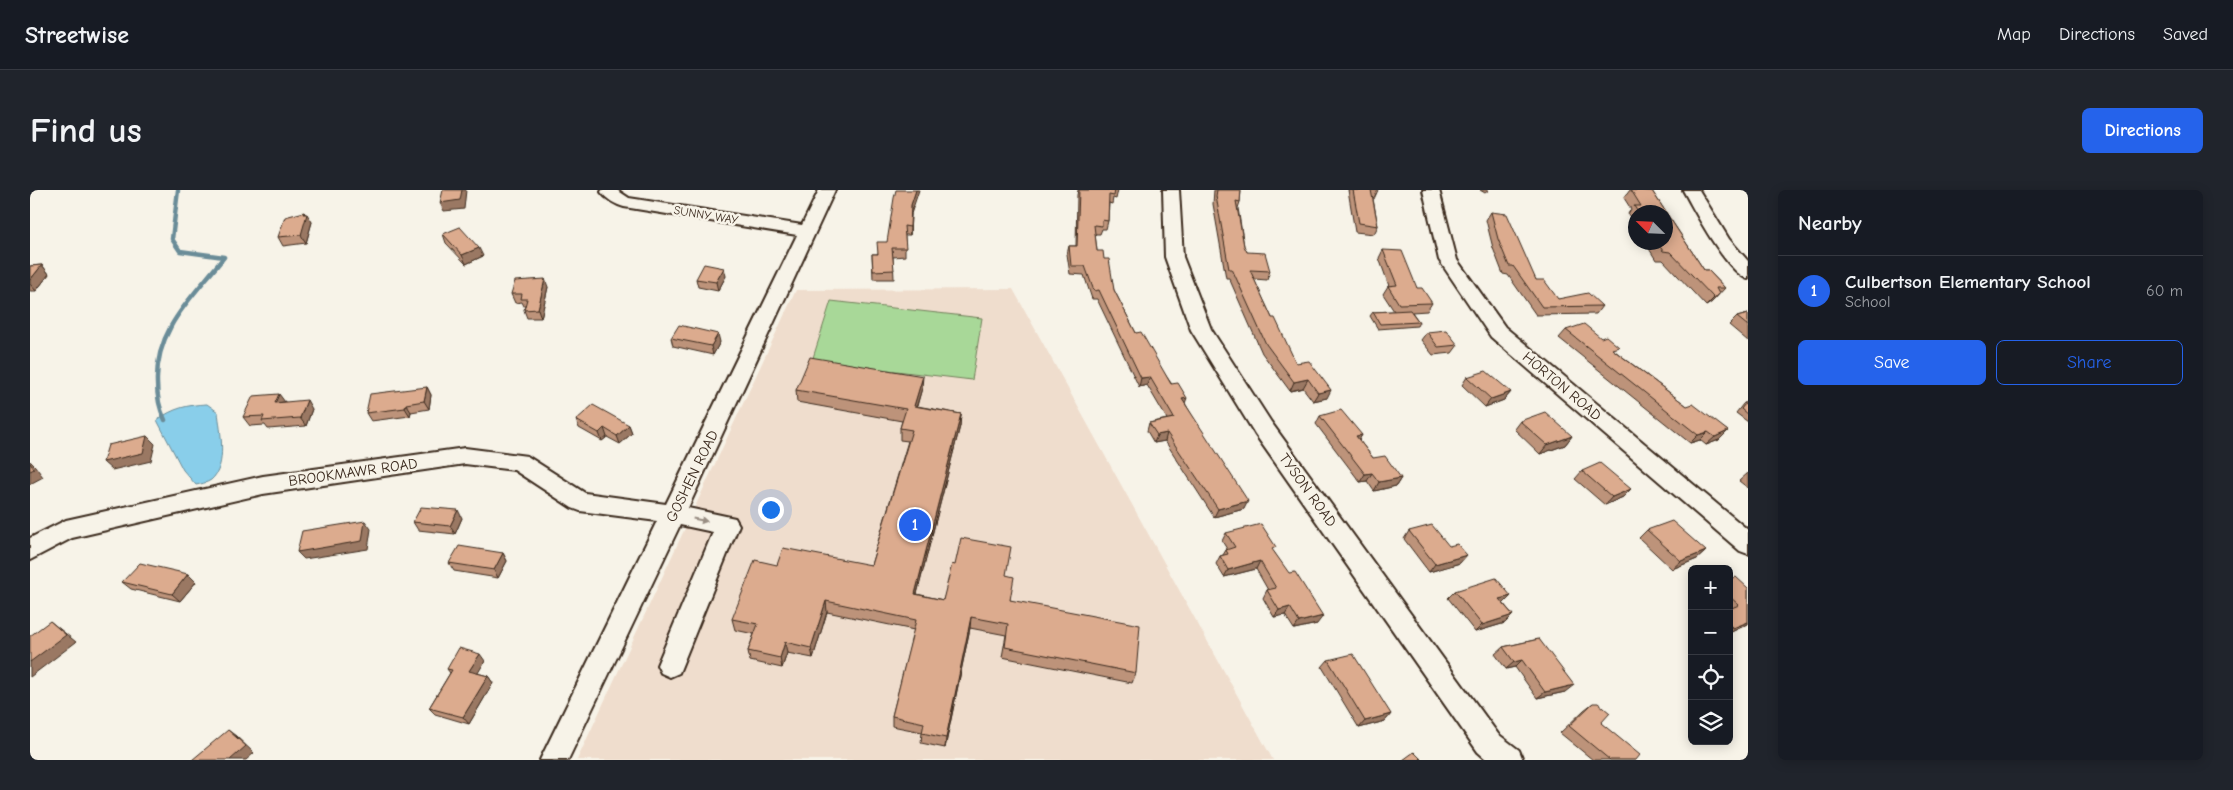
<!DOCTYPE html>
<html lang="en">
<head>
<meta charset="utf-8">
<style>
  :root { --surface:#171b24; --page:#20242c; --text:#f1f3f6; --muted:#9ea1a6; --line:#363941; --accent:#2563eb }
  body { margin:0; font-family:"Comic Neue",sans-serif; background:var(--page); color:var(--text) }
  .controls { position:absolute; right:15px; bottom:15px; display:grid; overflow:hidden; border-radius:8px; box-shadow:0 2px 12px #0003 }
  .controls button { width:45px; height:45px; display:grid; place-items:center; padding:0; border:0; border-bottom:1px solid var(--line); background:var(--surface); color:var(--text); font:25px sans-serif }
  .compass { position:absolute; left:1598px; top:15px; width:45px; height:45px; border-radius:50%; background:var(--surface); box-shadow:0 2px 12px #0003; rotate:294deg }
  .you { position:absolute; left:740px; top:319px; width:18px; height:18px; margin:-12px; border:4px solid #fff; border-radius:50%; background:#1a73e8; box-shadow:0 0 0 8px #1a73e833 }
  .badge { display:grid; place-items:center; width:32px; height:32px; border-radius:50%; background:var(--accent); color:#fff; font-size:16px; font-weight:700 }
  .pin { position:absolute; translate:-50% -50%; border:2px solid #fff; box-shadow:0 1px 5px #0006 }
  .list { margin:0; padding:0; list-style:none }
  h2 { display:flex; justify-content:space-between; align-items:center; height:65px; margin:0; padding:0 20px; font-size:21px }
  h2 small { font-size:16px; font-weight:400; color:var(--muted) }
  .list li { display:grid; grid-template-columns:32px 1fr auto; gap:15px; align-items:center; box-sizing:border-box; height:70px; padding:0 20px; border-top:1px solid var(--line) }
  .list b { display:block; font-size:19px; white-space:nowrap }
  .list p { margin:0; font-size:16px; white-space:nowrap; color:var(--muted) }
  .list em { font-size:16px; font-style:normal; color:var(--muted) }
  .actions { display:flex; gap:10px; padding:15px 20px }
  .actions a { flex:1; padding:11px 0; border:1px solid var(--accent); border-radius:8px; text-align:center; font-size:18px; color:var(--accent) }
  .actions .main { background:var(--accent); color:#fff }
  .icon { flex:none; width:28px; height:28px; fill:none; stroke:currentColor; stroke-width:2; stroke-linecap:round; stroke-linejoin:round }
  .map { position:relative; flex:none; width:1718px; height:570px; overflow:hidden; border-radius:8px }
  header { display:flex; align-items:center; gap:30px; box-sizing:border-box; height:70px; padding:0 25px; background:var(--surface); border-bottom:1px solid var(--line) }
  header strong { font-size:24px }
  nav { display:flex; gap:28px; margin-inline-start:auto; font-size:18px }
  .intro { display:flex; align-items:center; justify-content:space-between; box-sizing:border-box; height:120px; padding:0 30px }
  h1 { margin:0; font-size:35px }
  .button { padding:12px 22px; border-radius:8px; background:var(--accent); color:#fff; font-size:18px; font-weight:700 }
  main { display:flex; gap:30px; padding:0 30px }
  aside { flex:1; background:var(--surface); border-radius:8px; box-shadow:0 2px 12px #0003 }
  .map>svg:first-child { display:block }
</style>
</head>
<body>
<header>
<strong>Streetwise</strong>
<nav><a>Map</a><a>Directions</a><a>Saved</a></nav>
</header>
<div class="intro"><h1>Find us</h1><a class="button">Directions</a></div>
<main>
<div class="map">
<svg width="1718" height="570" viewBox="0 0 1718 570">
  <rect width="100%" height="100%" fill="#f7f3e8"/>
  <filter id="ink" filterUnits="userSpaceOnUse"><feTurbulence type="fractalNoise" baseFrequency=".02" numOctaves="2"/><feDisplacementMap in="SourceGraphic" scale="10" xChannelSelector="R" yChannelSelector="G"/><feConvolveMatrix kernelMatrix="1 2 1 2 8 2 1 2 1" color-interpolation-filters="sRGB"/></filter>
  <g filter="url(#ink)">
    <path fill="#efddcd" d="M983 99 1243 570H547L766 100Z"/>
    <path fill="#a8d898" stroke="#72815b" d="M801 111 952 128 942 190 782 171Z"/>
    <path fill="#89ceea" stroke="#6a8c98" d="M177 214 188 222C190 241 198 276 181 290 177 293 170 294 166 295L153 280 127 230C144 218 157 215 177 214Z"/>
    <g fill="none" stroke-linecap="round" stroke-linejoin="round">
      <path stroke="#6a8c98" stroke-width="4.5" d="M135 230C129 218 127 206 127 193 125 138 163 107 194 67L150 61 142 49 148 0"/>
      <defs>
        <path id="minor" d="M572 0H587L599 8 772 35 789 0H805L658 318 705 328 709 335 649 483 640 487 631 483 627 475 683 342 650 335 538 570H510L627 331 550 321 542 318 484 280 435 274 233 304 42 348 0 370V348L36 330 233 286 435 258 497 266 555 303 636 314 767 45 594 17C586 15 576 9 571 2Z
          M1133 0H1149L1153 67 1181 139 1241 232 1468 544 1489 560 1493 570H1457L1448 562 1225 244 1161 140 1135 67Z
          M1393 0H1409L1427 70 1475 137 1718 340V364L1710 361 1461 147 1409 70Z
          M1653 0H1669L1699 49 1718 71V89C1697 83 1664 20 1653 0Z"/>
      </defs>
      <use href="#minor" stroke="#3b2a1e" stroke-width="4"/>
      <use href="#minor" fill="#f7f3e8" fill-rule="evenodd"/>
    </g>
    <path fill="#bd937a" stroke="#3b2a1e" d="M1048 0H1088L1086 9 1083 8 1082 14 1079 13 1078 31 1076 39H1072L1070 44H1065L1067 61 1074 69 1084 100 1106 143 1155 213 1214 319 1184 327 1135 251 1124 253 1117 241 1119 233 1137 229 1117 195 1109 197 1067 109H1062L1054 85 1040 84 1037 64 1039 56H1046L1047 5Z
      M1184 0H1211L1210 12 1208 18 1214 56 1217 62 1240 81 1237 90 1224 89 1242 128 1266 173 1297 208 1283 211 1273 198 1260 201 1232 163 1199 88H1196L1183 14Z
      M1318 0H1348L1344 9H1343L1348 36 1344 44 1325 42Z
      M1450 0H1459L1455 3Z
      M1600 0 1622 1 1674 80H1678L1695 98 1682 112 1676 116 1633 70H1626L1615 52H1636V22H1606V37L1598 24 1601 19 1594 8Z
      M274 22 282 32 276 53 253 56 248 47Z
      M1461 22 1506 90 1528 109 1572 116 1566 124 1506 125 1478 85 1473 84 1463 58 1456 30Z
      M881 24 880 45H875V66L863 67 864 89H843L842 64H847Z
      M413 44 453 66 436 74 416 53Z
      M1353 60 1387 98 1402 113 1397 121 1382 122 1389 132 1387 136 1348 139 1340 126 1343 122 1364 121 1353 104 1358 96H1359L1349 68Z
      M12 75 19 84 6 101H0V76Z
      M696 86 688 101 668 97 666 89Z
      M518 97 511 128H497L494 120 495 118 492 112 485 113 481 104Z
      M1718 124V151L1699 135 1707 127Z
      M1536 140 1585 161 1657 216 1698 241 1689 250 1676 255 1670 250 1660 253 1529 148Z
      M1397 142 1428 155 1422 163 1403 165 1391 150Z
      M641 148 690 152 683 165 643 156Z
      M1437 187 1481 202 1474 210 1455 217 1432 195Z
      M397 197 401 205 399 219 381 222 380 226 341 231 336 223Z
      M892 198 887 216 931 224 930 236 887 404 913 410 925 375 976 385 980 410 1106 483 1102 493 972 467 976 445 940 438 915 558 891 553 892 542 862 536V526L884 440 797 422 783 468 757 463 752 478 720 471 718 461 724 444 705 440 702 429 747 375H841L878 251 870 250V238L872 231 767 212 766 200Z
      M1718 210V232L1706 223 1713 214Z
      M255 212 282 219 276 236 238 239 235 235 220 236 213 227Z
      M1290 226 1332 245 1329 250 1343 268 1371 288 1366 296 1344 301 1337 291 1330 292 1286 234Z
      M546 230 599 235 602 243 590 254 577 247 572 251 549 238Z
      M1490 231 1542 246 1535 255 1510 264 1484 239Z
      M1552 281 1601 299 1593 307 1575 315 1545 289Z
      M1718 283V298L1709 291Z
      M432 328 425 344 388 340 383 332Z
      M1617 340 1676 361 1667 369 1642 379 1609 348Z
      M1379 341 1430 373 1399 382 1374 349Z
      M1196 343 1244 362 1287 434 1264 439 1255 425 1244 427 1233 408 1237 400H1238L1226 379 1194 387 1186 374 1190 366 1193 365 1196 360 1197 359 1192 351Z
      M473 363 477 371 468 388 424 381 419 373Z
      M158 384 166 392 150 411 101 399 92 392Z
      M1699 390 1718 398V434L1699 443Z
      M1425 401 1474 413H1473L1483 425 1475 433 1445 442 1418 408Z
      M1509 449 1535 502 1507 508 1485 477 1476 479 1465 464 1473 457Z
      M1298 470 1361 524 1355 531 1329 538 1292 477Z
      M455 471 447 483 458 486 463 493 439 534 405 524 399 518 420 483 417 479Z
      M1563 513 1571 533 1606 570H1563L1530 543 1554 520Z"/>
    <path fill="#9a7863" stroke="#3b2a1e" d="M432 0H436L434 19 414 21 410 13Z
      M886 0H889L881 24 880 45 881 15Z
      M274 22 276 27 277 24 282 32 276 53 271 45Z
      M449 58 453 66 436 74 432 65Z
      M12 75 19 84 6 101 0 94V90Z
      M694 78 696 86 688 101 686 92Z
      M515 89 518 97 511 128 508 119Z
      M1689 104 1682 112 1676 116 1684 108Z
      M688 144 690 152 683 165 681 156Z
      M893 186 892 198 883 228 884 216Z
      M1120 187 1117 195 1109 197 1111 188Z
      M1278 189 1273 198 1260 201 1264 192Z
      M397 197 401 205 399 219 394 211Z
      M1301 200 1297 208 1283 211 1288 203Z
      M1481 202 1474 210 1455 217 1461 209Z
      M249 204 255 212 245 213Z
      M1157 208 1154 216 1152 209Z
      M277 210 282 219 276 236 270 228Z
      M376 214 381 222 380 226 375 218Z
      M931 224 930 236 884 415 885 404Z
      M599 235 602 243 590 254 587 246Z
      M574 238 577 247 572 251 569 243Z
      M1698 241 1689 250 1676 255 1685 247Z
      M1678 242 1670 250 1660 253 1668 245Z
      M1137 243 1135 251 1124 253 1127 245Z
      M1332 245 1327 253 1326 246Z
      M117 246 125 254 121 271 82 280 73 272Z
      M1542 246 1535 255 1510 264 1517 255Z
      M0 271 5 276 13 287 0 294Z
      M1342 283 1337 291 1330 292 1335 284Z
      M1371 288 1366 296 1344 301 1349 292Z
      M1601 299 1593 307 1575 315 1582 307Z
      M1218 311 1214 319 1184 327 1188 319Z
      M428 320 432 328 425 344 420 336Z
      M335 331 341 339 338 359 274 369 267 362Z
      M1676 361 1667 369 1642 379 1651 371Z
      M473 363 477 371 468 388 464 380Z
      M1437 365 1430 373 1399 382 1405 374Z
      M1230 371 1226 379 1194 387 1198 380Z
      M158 384 166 392 150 411 142 404Z
      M1481 406 1474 413 1462 417 1469 409Z
      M796 411 797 422 783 468 781 458Z
      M1260 417 1255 425 1244 427 1249 420Z
      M1483 425 1475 433 1445 442 1452 435Z
      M1293 426 1287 434 1264 439 1269 432Z
      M941 427 940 438 915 558 916 548Z
      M20 431 46 452 0 487V472Z
      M1718 432V434L1699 443V441L1703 438Z
      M755 452 757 463 752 478 750 468Z
      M450 464 455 471 445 488 439 481Z
      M1492 470 1485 477 1476 479 1484 472Z
      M458 486 463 493 439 534 433 527Z
      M1544 495 1535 502 1507 508 1515 502Z
      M1361 524 1355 531 1329 538 1335 531Z
      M198 540 206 546 224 563 216 570H200Z"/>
    <path fill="#dcab8e" stroke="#3b2a1e" d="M413 0H432L430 10 410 13Z
      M866 0H886L881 15 880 37 874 36 876 58H862L864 80 843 81 842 64H848L847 52H857L864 8Z
      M1049 0H1085L1084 6 1079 5 1078 31 1072 30V36L1064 35 1067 61H1073L1074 69H1079L1084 100 1106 143 1111 142 1141 194 1148 193 1157 208 1152 209 1218 311 1188 319 1137 243 1127 245 1119 233 1144 228 1120 187 1111 188 1069 100 1064 101 1055 76H1041L1039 56H1047Z
      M1187 0H1211L1210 12 1206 11 1214 56 1217 62 1235 63 1240 81 1220 80 1242 128H1245L1266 173 1279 171 1301 200 1288 203 1278 189 1264 192 1236 154 1202 79H1199L1186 6Z
      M1323 0H1341L1348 36 1329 33Z
      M1601 0 1622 1 1674 80H1678L1695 98H1686L1689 104 1684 108 1640 62 1633 61 1627 52H1636V22H1608L1604 16H1611Z
      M274 22 273 24H277L271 45 248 47 255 27Z
      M1461 22 1477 24 1506 90H1514L1528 109 1558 103 1572 116 1512 117 1483 76H1479L1468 49Z
      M430 37 449 58 432 65 413 44Z
      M1353 60 1372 61 1387 98H1392L1402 113 1369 114 1358 96 1367 95Z
      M674 74 694 78 686 92 666 89Z
      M12 75 0 90V76Z
      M515 89 508 119 494 120 497 109H491L492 104H481L485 91Z
      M1380 120 1389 132 1350 134 1343 122Z
      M1718 124V136L1707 127Z
      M1554 134 1571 148 1576 146 1589 157 1582 159 1657 216 1663 214 1698 241 1685 247 1678 242 1668 245 1536 140Z
      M649 135 688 144 681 156 641 148Z
      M1416 140 1428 155 1408 157 1397 142Z
      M780 167 893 186 884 216 931 224 885 404 913 410 922 374 925 375 931 348 981 357 976 385 984 387 980 410 1110 435 1106 483 975 457 978 434 941 427 916 548 892 543 894 533 862 526 886 430 796 411 781 458 755 452 750 468 718 461 728 434 702 429 725 370 747 375 753 358 841 375 882 240 870 238 876 219 766 200Z
      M1456 181 1481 202 1461 209 1437 187Z
      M397 197 394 211 376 214 375 218 336 223 340 204Z
      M249 204 245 213 277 210 270 228 232 231 234 226 213 227 223 206Z
      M1718 210V225L1711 219Z
      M563 215 599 235 587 246 574 238 569 243 546 230Z
      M1311 220 1332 245 1326 246 1343 268 1355 266 1371 288 1349 292 1342 283 1335 284 1290 226Z
      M1515 222 1542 246 1517 255 1490 231Z
      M117 246 113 263 73 272 78 255Z
      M0 273 4 279 0 281Z
      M1570 273 1601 299 1582 307 1552 281Z
      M391 317 428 320 420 336 383 332Z
      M335 331 332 351 267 362 272 341Z
      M1642 331 1676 361 1651 371 1617 340Z
      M1231 334 1246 357 1242 359 1259 383 1265 382 1293 426 1269 432 1260 417 1249 420 1237 400 1246 398 1230 371 1198 380 1190 366 1198 364 1196 360 1205 357 1196 343Z
      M1402 335 1419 356 1427 354 1437 365 1405 374 1379 341Z
      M429 356 473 363 464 380 419 373Z
      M110 373 158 384 142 404 92 392Z
      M1706 387 1718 398V432L1703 438 1699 434V419L1709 415 1699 406V390Z
      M1466 388 1481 406 1469 409 1483 425 1452 435 1425 401Z
      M20 431 36 445 0 472V446Z
      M1509 449 1544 495 1515 502 1492 470 1484 472 1473 457Z
      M429 458 450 464 439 481 458 486 433 527 399 518 422 480 417 479Z
      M1323 464 1361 524 1335 531 1298 470Z
      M1563 513H1568L1580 523 1571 533 1610 565 1606 570H1580L1539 536Z
      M198 540 216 556 200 570H162Z
      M1384 562 1392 570H1373Z"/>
    <defs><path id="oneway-solid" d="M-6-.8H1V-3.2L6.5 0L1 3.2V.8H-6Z" transform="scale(1.25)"/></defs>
    <use fill="#998e83" href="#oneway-solid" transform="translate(670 330) rotate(11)"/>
  </g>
  <g text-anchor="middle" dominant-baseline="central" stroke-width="5" stroke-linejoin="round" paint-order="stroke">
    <g font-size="12" fill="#3b2a1e" stroke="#f7f3e8">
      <text transform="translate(676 25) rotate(9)">SUNNY WAY</text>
    </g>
    <g font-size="15" fill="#3b2a1e" stroke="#f7f3e8">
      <text transform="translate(1532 196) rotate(40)">HORTON ROAD</text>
      <text transform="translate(323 282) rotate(-8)">BROOKMAWR ROAD</text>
      <text transform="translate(662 286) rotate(-64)">GOSHEN ROAD</text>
      <text transform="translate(1278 300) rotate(54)">TYSON ROAD</text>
    </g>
  </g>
</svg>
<div class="controls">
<button>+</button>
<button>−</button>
<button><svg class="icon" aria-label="locate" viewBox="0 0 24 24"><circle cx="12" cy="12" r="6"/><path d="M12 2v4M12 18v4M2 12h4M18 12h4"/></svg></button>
<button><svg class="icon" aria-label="layers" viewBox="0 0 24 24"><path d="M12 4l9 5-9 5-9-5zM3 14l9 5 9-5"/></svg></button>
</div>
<svg class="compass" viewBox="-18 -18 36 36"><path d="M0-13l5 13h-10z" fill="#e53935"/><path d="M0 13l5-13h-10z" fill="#9ea1a6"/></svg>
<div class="you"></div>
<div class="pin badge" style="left:885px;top:335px">1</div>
</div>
<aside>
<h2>Nearby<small></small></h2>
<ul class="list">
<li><span class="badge">1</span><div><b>Culbertson Elementary School</b><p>School</p></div><em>60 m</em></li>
</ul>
<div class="actions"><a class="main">Save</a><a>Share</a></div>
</aside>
</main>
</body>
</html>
